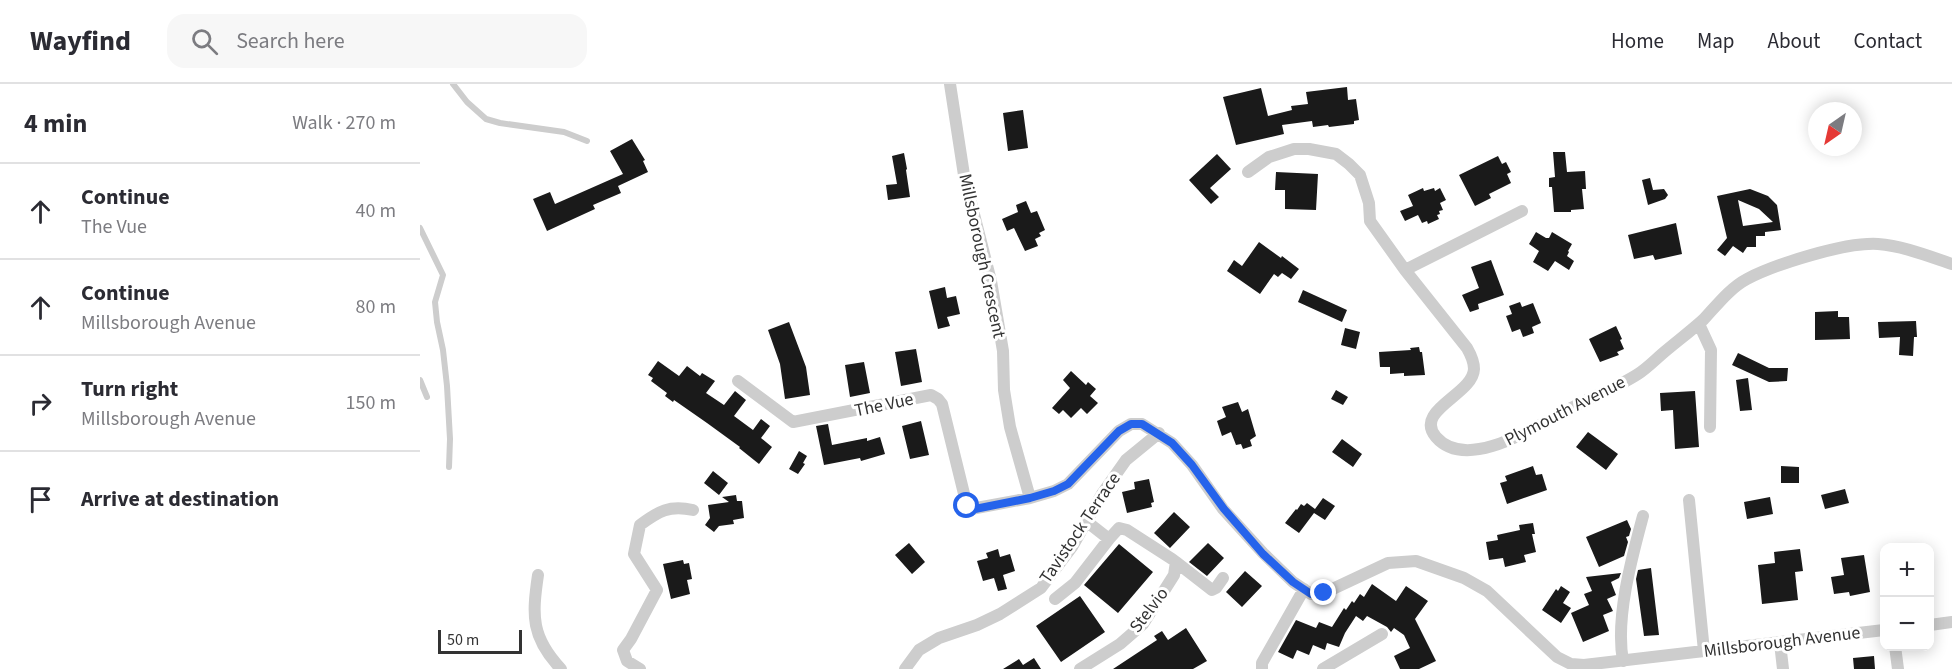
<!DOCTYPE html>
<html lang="en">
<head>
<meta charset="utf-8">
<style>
  :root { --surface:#fff; --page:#f7f7f7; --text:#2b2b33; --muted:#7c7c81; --line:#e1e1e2 }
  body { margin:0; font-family:"Source Sans 3",sans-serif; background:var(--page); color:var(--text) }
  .controls { position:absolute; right:18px; bottom:18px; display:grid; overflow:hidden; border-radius:12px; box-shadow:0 3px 15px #0003 }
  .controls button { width:54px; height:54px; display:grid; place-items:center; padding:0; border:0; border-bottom:2px solid var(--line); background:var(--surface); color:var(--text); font:30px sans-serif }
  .compass { position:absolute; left:1388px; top:18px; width:54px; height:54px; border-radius:50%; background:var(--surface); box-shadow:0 3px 15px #0003; rotate:214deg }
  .scale { position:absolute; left:18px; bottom:15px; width:84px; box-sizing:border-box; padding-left:6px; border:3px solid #333; border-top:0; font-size:16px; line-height:21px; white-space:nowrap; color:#333; -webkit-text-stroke:4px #fff; paint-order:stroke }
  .stop { position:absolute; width:18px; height:18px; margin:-14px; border:4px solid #2563eb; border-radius:50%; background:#fff }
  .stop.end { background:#2563eb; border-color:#fff; box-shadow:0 2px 6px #0008 }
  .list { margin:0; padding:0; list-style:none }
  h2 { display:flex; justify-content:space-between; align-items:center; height:78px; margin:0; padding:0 24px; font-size:26px }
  h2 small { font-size:20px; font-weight:400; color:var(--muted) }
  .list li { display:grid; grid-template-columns:39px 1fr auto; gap:18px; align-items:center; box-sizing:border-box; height:96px; padding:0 24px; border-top:2px solid var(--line) }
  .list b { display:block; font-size:22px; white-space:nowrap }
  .list p { margin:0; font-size:20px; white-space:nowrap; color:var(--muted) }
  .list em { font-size:20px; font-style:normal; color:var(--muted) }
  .icon { flex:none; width:33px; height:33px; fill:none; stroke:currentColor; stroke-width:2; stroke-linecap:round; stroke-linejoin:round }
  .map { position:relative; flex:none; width:1532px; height:585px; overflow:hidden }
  header { display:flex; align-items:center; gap:36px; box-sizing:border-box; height:84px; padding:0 30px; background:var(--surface); border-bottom:2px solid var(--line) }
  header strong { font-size:28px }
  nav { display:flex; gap:33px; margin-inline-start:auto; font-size:21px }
  .search { width:420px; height:54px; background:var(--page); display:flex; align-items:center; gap:15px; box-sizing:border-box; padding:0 21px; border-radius:18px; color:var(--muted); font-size:22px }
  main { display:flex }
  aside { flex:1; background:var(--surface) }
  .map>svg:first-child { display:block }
</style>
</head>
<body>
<header>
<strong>Wayfind</strong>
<div class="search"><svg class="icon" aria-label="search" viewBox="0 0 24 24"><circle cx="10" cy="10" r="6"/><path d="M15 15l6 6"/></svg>Search here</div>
<nav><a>Home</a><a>Map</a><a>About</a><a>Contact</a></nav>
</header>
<main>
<aside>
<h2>4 min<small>Walk · 270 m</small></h2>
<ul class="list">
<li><svg class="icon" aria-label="ahead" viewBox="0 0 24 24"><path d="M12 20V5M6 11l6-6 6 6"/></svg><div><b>Continue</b><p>The Vue</p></div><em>40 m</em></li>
<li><svg class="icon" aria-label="ahead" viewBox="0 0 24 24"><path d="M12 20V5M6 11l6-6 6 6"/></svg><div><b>Continue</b><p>Millsborough Avenue</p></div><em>80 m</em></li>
<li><svg class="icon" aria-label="right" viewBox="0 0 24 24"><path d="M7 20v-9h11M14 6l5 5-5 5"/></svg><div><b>Turn right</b><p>Millsborough Avenue</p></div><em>150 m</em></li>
<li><svg class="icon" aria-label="arrive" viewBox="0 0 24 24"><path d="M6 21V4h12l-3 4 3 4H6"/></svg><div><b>Arrive at destination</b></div></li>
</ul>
</aside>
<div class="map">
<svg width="1532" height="585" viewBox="0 0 1532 585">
  <rect width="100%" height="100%" fill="#fff"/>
  <path fill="#1a1a1a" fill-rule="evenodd" d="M927 3 928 16 936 15 939 36 934 37V40L909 43 908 41 893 43 892 37 862 41 864 50 816 61 803 13 841 4 848 32 872 26 871 22 888 20 886 8Z
    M603 26 608 64 588 67 583 29Z
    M212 55 225 76 223 77 228 88 198 102 201 109 173 121 175 125 127 147 113 115 130 108 135 120 203 90 190 67Z
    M1133 68H1145L1147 88 1165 87 1166 105H1162L1164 125 1151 126V128H1134L1132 103H1129V94L1135 93Z
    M484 69 487 85 486 86 490 113 468 116 466 101 477 100 472 72Z
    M797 70 811 85 790 104 799 113 791 120 769 96Z
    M1078 72 1082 80 1086 78 1091 88 1087 90 1091 99 1069 110 1071 114 1055 122 1039 91Z
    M856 88 898 90 896 126 865 125V106H855Z
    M1230 94 1233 106 1244 105 1248 111 1245 115 1228 121 1222 96Z
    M1003 104 1004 107 1014 104 1015 107 1020 104 1026 116 1020 119 1023 126 1019 127 1020 130 1017 131 1019 135 1008 140 1007 137 1002 139 998 131 985 137 980 127 993 122 988 111Z
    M1330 105 1348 112 1357 121 1361 146 1345 148V152H1336V163H1327L1323 169 1313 162 1305 172 1297 166 1307 154 1297 112ZM1318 116 1339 125 1353 138 1323 142Z
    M606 117 611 129 617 127 625 146 619 149 621 152 615 155 618 162 605 167 594 144 587 147 582 135 598 128 596 121Z
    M1256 139 1262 170 1235 176 1233 171 1214 175 1208 151Z
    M1116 148 1126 154H1129L1132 148 1152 160 1148 167 1149 168 1147 172 1154 177 1149 186 1135 177 1128 187 1113 178 1119 167 1109 160Z
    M839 158 861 174 862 172 879 185 871 195 862 189 858 193 854 190 840 210 807 187 814 176 822 182Z
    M1071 176 1084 211 1058 220 1059 225 1050 228 1042 211 1059 204 1051 183Z
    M525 203 527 214 536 212 540 230 527 233 530 242 518 245 509 207Z
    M883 206 927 226 922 238 878 218Z
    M1100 218 1102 223 1113 219 1121 239 1112 243 1114 249 1103 253 1100 245 1092 248 1086 232 1092 230 1089 222Z
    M1418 227V233H1429L1430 255 1395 256V228Z
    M1496 237 1497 253H1494L1493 272 1479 271 1480 253 1459 254 1458 238Z
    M369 238 386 283 390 311 365 315 360 280 348 246Z
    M1196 242 1202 255 1200 256 1204 265 1197 268 1199 271 1180 278 1169 255Z
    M925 244 940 248 936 265 921 261Z
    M999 263 1000 268H1002L1005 291 984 292V289L970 290V283H960L959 268 991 266 990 264Z
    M496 265 502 298 481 302 475 268Z
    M1318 269 1349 284H1368L1367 297 1349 298 1312 281Z
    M238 277 259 292 267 282 280 292 282 289 295 297 286 309 304 321 315 307 326 316 314 332 333 346 341 335 350 342 341 354 352 363 339 380 319 364 320 363 287 339 254 316 253 318 245 312 247 309 231 297 233 294 228 291Z
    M444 278 450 309 430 313 425 281Z
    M651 287 666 301 668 298 676 305 670 312 678 319 667 330 661 324 651 334 643 326 639 330 632 324 650 304 643 296Z
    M1328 294 1332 326 1320 327 1316 296Z
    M916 306 928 313 923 321 911 315Z
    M1275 307 1279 363 1255 365 1253 326 1241 327 1240 309Z
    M818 318 822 328 828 325 836 352 830 356 832 362 823 365 821 360 816 361 811 348 802 352 797 337 806 333 802 323Z
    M501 337 509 371 490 375 482 342Z
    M408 340 412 361 447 354V357L460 353 465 370 441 377 440 374 404 381 396 342Z
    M1168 348 1198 370 1186 386 1156 363Z
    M922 355 942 370 933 383 912 368Z
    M379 367 387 372 383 379 385 380 378 390 369 385Z
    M1113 382 1116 391 1122 390 1127 406 1087 420 1080 399 1087 397 1085 392Z
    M1361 382 1379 383V399H1361Z
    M293 387 308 399 299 411 284 399Z
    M729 395 734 418 731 419 732 423 707 429 702 408 715 405 714 398Z
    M1425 405 1429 419 1405 425 1401 411Z
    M316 411 317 417H322L324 434 313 436 314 440 299 442 294 448 285 441 290 434 288 421 309 418 302 413Z
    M1350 413 1353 430 1327 435 1324 418Z
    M903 414 915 422 905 436 894 429 879 449 865 439 876 425 877 426 881 420 884 422 887 419 895 425Z
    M754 428 770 443 750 464 734 449Z
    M1207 436 1211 445 1209 452 1206 453 1208 458 1204 472 1179 483 1166 453Z
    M1113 439 1115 450H1112L1116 468 1104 471 1106 478 1085 483 1083 474 1069 476 1066 458 1078 456 1077 451 1100 446 1099 441Z
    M489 459 505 478 492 490 475 471Z
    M788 459 804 474 787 492 769 478Z
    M699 460 733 488 698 529 664 501Z
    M578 465 580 473 590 470 595 487 583 491 587 505 578 507 574 494 563 497 557 477 568 474 566 469Z
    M1380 465 1383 487 1375 488 1378 516 1342 520 1338 481 1355 479 1354 468Z
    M1444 471 1450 508 1430 512 1429 508 1414 510 1411 493 1424 491 1421 474Z
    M263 476 264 480 269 479 272 495 267 496 270 510 251 515 243 480Z
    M1231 484 1239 551 1224 552 1216 495 1218 486Z
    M825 487 842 502 822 523 806 508Z
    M1201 489 1199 494 1191 498 1196 511 1187 515 1193 527 1183 531 1189 547 1163 558 1151 529 1169 521 1164 510 1172 507 1166 493Z
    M952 500 976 517 986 502 1008 517 995 535 1016 577 999 585H980L974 572 990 564 984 551 974 544 971 548 967 543 947 532 943 537 936 532 925 549 919 563 907 559 905 566 893 561 889 571 877 566 873 575 858 568 876 536 896 544 899 538 912 543 924 524 926 526 932 517 934 519 940 510 944 513Z
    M1141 502 1150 508 1143 519 1151 524 1141 539 1122 526 1136 505 1138 507Z
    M660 512 685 548 641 578 616 542Z
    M766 544 787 577 773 585H693L737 556 734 552 742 547 748 556Z
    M1454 572 1455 585H1434L1433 574Z
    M614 574 621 585H583L599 575 603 581Z"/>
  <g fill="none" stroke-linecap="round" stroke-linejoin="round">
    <path stroke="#cdcdcd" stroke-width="6" d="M33 0 47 18 66 35 80 39 144 48 167 57
      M0 144 23 191 15 218 17 238 23 266 27 302 30 355 29 383
      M0 296 7 313"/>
    <path stroke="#cdcdcd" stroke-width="12" d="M530 0 544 91 571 197 583 267 584 306 590 343 610 414
      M828 88 849 73 874 65H889L916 70 929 80 940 91 949 119 950 137 985 186 1047 264C1051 271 1054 277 1054 285 1053 311 993 326 1016 353 1048 390 1121 339 1153 323 1174 312 1198 303 1218 290 1226 285 1234 277 1242 270 1256 258 1271 247 1284 235 1297 221 1310 204 1327 195 1356 180 1425 158 1458 160 1483 162 1508 172 1532 180
      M985 186 1102 127
      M1279 240 1291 266 1290 343
      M318 297 373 338 511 311 518 315 522 320 547 422 551 425 610 414 634 407 648 400 699 347 711 340H722L752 359 772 381 803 425 843 469 873 498 891 510 904 509 968 479 996 477 1044 494 1067 507 1137 573 1151 580 1164 581 1464 546
      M1269 416 1284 567
      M756 478 792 506 796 504 803 494
      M118 491C112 532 111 553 141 585
      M635 515 655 499 689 455
      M1510 541 1532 538
      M1360 559 1363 585
      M1475 562 1478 585
      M1203 577C1195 534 1212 473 1223 432
      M220 585 207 577 203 566 211 555 237 506 214 470 220 441C239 427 249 421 273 426
      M485 585 499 566 519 554 557 541 580 530 621 504 652 463 682 410 706 376 739 349
      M660 585 700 560 723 540 754 491 756 478 752 475 707 446 699 444 689 455 666 437
      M842 585V579L884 505
      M903 585 962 550"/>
  </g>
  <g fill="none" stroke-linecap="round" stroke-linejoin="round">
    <path stroke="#2563eb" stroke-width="8" d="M547 422 555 425 610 414 634 407 648 400 699 347 711 340H722L752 359 772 381 804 425 843 470 873 498 891 510 904 509"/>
  </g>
  <g text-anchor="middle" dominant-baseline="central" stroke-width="6" stroke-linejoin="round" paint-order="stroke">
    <g font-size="18" fill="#333" stroke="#fff">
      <text transform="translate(562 172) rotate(78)">Millsborough Crescent</text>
      <text transform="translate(464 321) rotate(-12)">The Vue</text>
      <text transform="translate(1145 327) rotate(-27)">Plymouth Avenue</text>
      <text transform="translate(660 444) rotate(-56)">Tavistock Terrace</text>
      <text transform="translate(729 526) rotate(-53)">Stelvio</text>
      <text transform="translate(1362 558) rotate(-7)">Millsborough Avenue</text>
    </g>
  </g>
</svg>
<div class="controls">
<button>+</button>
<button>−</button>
</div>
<svg class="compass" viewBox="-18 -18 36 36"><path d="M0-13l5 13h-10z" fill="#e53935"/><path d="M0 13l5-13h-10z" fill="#7c7c81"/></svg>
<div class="scale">50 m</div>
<div class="stop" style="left:547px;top:422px"></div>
<div class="stop end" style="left:904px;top:509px"></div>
</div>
</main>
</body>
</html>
